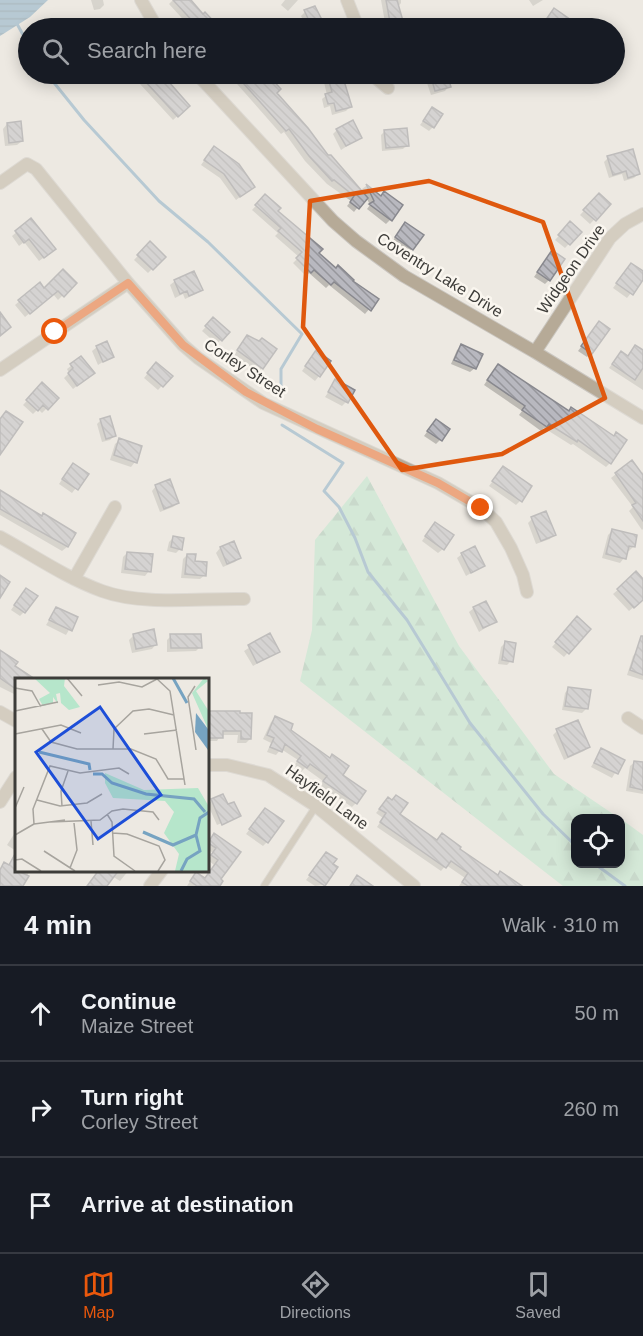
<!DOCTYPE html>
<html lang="en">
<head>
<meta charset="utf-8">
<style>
  :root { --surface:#171b24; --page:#242831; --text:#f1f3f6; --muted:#9ea1a6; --line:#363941; --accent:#ea580c }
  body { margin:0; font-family:Helvetica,sans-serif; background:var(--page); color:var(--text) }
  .controls { position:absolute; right:18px; bottom:18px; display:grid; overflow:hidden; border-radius:12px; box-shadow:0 3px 15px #0003 }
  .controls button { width:54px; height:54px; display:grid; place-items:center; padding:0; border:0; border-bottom:2px solid var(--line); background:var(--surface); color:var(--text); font:30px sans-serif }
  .stop { position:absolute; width:18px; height:18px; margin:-14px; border:4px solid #ea580c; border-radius:50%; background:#fff }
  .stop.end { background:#ea580c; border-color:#fff; box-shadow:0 2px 6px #0008 }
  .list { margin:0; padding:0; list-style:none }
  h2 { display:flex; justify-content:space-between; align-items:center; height:78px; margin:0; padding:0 24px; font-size:26px }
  h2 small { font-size:20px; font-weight:400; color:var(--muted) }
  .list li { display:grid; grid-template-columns:39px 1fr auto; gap:18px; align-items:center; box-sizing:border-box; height:96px; padding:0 24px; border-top:2px solid var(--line) }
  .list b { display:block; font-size:22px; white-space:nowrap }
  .list p { margin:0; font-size:20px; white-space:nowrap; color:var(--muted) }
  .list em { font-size:20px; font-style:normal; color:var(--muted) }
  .icon { flex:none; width:33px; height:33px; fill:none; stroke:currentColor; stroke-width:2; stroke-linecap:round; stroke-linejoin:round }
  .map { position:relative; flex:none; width:643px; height:886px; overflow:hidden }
  .search { position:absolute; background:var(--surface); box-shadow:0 3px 15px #0003; left:18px; right:18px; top:18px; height:66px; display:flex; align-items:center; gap:15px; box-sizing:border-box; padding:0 21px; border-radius:33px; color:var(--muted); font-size:22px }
  .sheet { height:366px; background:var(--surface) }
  nav { display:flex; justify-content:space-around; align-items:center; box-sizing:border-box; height:84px; border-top:2px solid var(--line); background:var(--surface); font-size:16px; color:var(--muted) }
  nav a { display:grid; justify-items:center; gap:3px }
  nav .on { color:var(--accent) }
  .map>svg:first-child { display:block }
</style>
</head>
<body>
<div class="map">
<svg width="643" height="886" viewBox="0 0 643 886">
  <defs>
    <pattern id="forest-firs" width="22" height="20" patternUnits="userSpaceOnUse" patternTransform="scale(1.5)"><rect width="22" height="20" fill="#b6e6cb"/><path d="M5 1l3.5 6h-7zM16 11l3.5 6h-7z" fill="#9dc6af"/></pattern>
    <pattern id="water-rules" width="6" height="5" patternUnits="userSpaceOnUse" patternTransform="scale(1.5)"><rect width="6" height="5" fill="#76a3c1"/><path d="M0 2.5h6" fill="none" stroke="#62869e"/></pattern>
    <pattern id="building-back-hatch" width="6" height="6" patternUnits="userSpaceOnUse" patternTransform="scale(1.5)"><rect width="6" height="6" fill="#b8b8bf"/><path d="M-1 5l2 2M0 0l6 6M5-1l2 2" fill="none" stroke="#97979c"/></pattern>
  </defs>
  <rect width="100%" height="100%" fill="#ede9e2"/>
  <path fill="url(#forest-firs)" d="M367 476 459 646 554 774 619 818H576V864H620L621 819 643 835V886H563L300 681 312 630 315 540Z"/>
  <path fill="url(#water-rules)" d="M0 0H48L30 17 0 36Z"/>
  <path fill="#0003" d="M91 0H103L104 5 100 9 94 10Z
    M173 0H189L202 16 205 14 218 28H191L169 4Z
    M285 0H298L288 11 281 5Z
    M381 0H401V3L398 7 404 28H386Z
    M529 0H543L533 6Z
    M305 12 320 23 316 27 307 28 301 16Z
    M550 14 569 20 563 28H546L542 26Z
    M151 74H159L188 106 173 120 140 84Z
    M231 74H266L279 89 275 93 327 157 365 195 362 189 366 186 380 197 401 206 390 220 386 224 367 209 370 205 366 197 354 212 347 206 351 201 327 184 305 161 284 132 281 134 230 76Z
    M322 74H341L350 107 346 111 332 115 330 106 324 108 322 99 327 95Z
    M431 78 449 86 445 91 431 95 427 83Z
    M432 109 433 127 429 131 420 125Z
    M7 124 22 141 17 145 5 146 3 129Z
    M337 130 361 137 341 150 333 134Z
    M385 131 407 145 403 149 382 151 381 135Z
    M210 152 253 187 236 200 220 178 201 165Z
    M608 158 638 174 634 178 624 181 622 174 609 178 604 162Z
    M599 195 609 204 590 224 580 215Z
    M265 196 276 211 335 270 377 300 365 314 329 285 326 288 309 273 306 276 293 263 299 257 275 236 278 233 252 210Z
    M31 220 50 253 39 261 24 242 19 246 12 236Z
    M570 224 580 232 565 248 555 240Z
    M401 228 412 249 408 253 392 242Z
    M150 243 164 257 148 273 134 260Z
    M548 256 549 280 545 284 534 277Z
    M627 269 643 273V278L627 298 613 288Z
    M175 281 201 290 196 294 185 299 183 294 175 298 170 285Z
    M75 283 58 300 53 294 25 317 15 305 39 284 44 290Z
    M213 319 228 332 217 344 202 331Z
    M595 328 591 353 587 357 578 351Z
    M243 342 262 368 258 372 234 355Z
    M462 346 475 368 470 372 451 364 457 350Z
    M97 347 112 356 98 365 92 351Z
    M631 351 643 352V390L609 368 617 357H627Z
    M312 357 319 376 315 381 302 371Z
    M81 358 88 377 73 389 64 378 69 373 67 369Z
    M152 368 171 376 158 390 144 378Z
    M494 370 610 463 606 467 573 444 571 445 544 428 541 431 519 415 522 411 484 385Z
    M336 381 346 402 342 406 325 397Z
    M43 384 57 398 42 413 38 409 33 414 23 405Z
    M101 420 114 436 110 440 102 442 97 424Z
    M432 425 440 440 436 444 424 436Z
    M120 440 135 462 131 467 110 460 115 444Z
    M503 468 520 501 516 505 489 486Z
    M69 469 87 474 72 493 59 484Z
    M643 472V529L642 530 629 511 633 507 611 478 616 474H641Z
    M156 486 178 503 173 507 160 512 152 491Z
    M0 493 41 517 74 533 67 547 62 551 0 515Z
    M532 519 554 534 550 539 536 544 528 523Z
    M431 528 443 549 438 553 422 541Z
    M612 531 633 547 629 551H626L624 558 620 563 602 558 608 535Z
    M173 538 180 549 176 553 167 551 169 542Z
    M233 543 239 558 235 562 223 567 216 553 220 548Z
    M127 553 149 571 145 576 121 573 123 557Z
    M462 554 483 566 466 576 457 558Z
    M187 555 205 575 200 579 181 578 183 559Z
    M636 574 643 590V599L629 611 613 594Z
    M22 594 24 612 20 616 11 610Z
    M474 608 495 622 479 632 469 612Z
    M56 609 76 618 66 635 46 625Z
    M573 623 589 629 564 657 552 647Z
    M134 635 156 644 152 649 132 653 129 640Z
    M269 635 278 651 253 666 244 651Z
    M171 636 200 647 196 651 167 652V640Z
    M505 643 511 661 507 665 498 664 501 647Z
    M637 651 643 653V680L627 675 633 656Z
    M0 652 13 667 16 679V695L0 687Z
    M569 688 586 709 582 713 562 710 565 693Z
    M207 712H239L250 739 246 743H237L238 735H221L217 741H207Z
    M275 718 340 775 356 803 352 807 320 786 323 781 305 768 301 772 294 766 298 760 281 749 276 755 267 752 271 743 263 739 271 722Z
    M557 731 588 747 584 751 564 760 553 735Z
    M601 750 623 760 612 778 591 767Z
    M635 762 643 764V794L626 791 630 766Z
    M388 799 398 815 436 841 458 849 513 886H459L465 878 446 865 441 871 377 827 383 818 376 813Z
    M212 800 239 816 236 819V817L217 825 208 805Z
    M261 814 267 842 263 846 246 834Z
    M16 831V851L7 845Z
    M210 839 239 852 219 880 218 886H187L192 878 204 880 214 865 208 860 213 853 207 849V844Z
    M16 851V870H30L22 886H0V869L4 864 8 866Z
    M326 854 324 885 315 886 306 880Z
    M98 870H129L120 881 112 876 105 886H87Z"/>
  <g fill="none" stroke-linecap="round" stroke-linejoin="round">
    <path stroke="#76a3c1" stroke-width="3" d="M16 22 28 44
      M47 74 84 120 159 201 208 242 302 334 281 369V391
      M282 425 343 463 324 491 339 507 355 538 368 572 407 620 470 723 543 814 576 846
      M595 864 625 886"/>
  </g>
  <path fill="url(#building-back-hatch)" stroke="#88888e" stroke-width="1.5" d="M173 0H191L203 14 205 12 220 28H199Z
    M386 0H397L405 28H391Z
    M315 6 323 22 312 27 304 10Z
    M554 8 571 20 565 28H555L545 21Z
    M149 74H162L190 106 178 117 143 79Z
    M235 74H267L281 89 277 93 308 128 328 155H331L368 198 359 209 350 202 354 196 334 180 332 181 309 156 289 129 286 131Z
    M327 74H342L352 107 336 111 334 103 328 104 325 94 332 92Z
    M443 74H447L451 87 435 91 431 77Z
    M432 107 443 114 434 128 423 121Z
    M353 120 362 138 346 146 336 129Z
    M21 121 23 141 9 143 7 123Z
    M407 128 409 146 386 148 384 130Z
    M214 146 239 164 255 187 240 197 224 174 204 160Z
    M633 149 640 174 628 178 626 171 613 175 607 156Z
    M366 184 381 196 384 191 403 205 392 221 369 204 374 201Z
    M599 193 611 204 596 221 583 210Z
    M265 194 281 208 278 211 323 249 319 253 336 268 338 265 354 280 353 281 379 299 371 311 334 282 331 285 314 270 311 273 296 258 302 252 278 231 281 228 255 205Z
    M31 218 56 249 44 258 29 239 24 243 15 231Z
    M570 221 582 232 570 245 558 235Z
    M405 222 424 235 413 250 395 237Z
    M150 241 166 257 153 270 137 255Z
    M552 250 565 259 550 281 537 272Z
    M631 263 643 271V280L633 295 616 283Z
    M63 269 77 283 64 297 58 291 30 314 18 300 40 282 44 288Z
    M194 271 203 290 189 296 187 291 180 294 174 280Z
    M0 312 11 327 0 336Z
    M213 317 230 332 222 341 205 326Z
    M599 321 610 329 592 354 581 346Z
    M247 335 259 341 262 338 277 349 263 369 237 350Z
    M107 341 114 357 103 362 96 346Z
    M461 344 483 354 476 369 454 360Z
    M635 345 643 350V368L635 380 612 364 621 351 628 356Z
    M316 350 331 361 320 377 305 366Z
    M81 356 95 373 77 386 68 373 73 368 70 364Z
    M156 362 173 376 163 387 147 373Z
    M498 364 569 411 571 407 614 436 616 432 627 440 611 464 578 440 577 442 549 424 547 427 522 410 525 406 487 380Z
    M335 379 355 390 348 403 328 392Z
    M42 382 59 398 48 410 43 405 38 411 26 400Z
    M6 411 23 422 0 455V419Z
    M110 416 116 436 106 439 100 419Z
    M436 419 450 429 442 441 427 431Z
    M119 438 142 446 137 463 114 455Z
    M632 460 643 475V521L632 505 636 503 615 473Z
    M73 463 89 474 78 490 62 479Z
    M503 466 532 486 522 502 492 481Z
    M170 479 179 503 164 509 155 485Z
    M0 490 42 516 43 513 76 533 68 547 0 509Z
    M546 511 556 535 541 541 531 517Z
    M435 522 454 535 444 550 425 536Z
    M612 529 637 535 635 547 629 546 626 559 606 554Z
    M173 536 184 538 182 550 171 547Z
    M234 541 241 558 227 564 220 547Z
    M475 546 485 566 471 573 461 553Z
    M127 552 153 554 151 572 125 569Z
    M187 554H196L195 561 207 562 206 576 185 574Z
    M636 571 643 579V600L634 608 617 589Z
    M0 575 10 582 0 598Z
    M26 588 38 596 25 613 14 605Z
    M486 601 497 622 483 628 473 607Z
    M56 607 78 617 72 631 49 620Z
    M577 616 591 629 569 654 555 642Z
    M154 629 157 645 136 649 133 634Z
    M270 633 280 652 257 663 248 645Z
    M170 634H201L202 648H171Z
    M641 636H643V675L630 670Z
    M505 641 516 643 513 662 502 660Z
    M0 650 18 662 15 666 35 679H16V689L0 678Z
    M568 687 591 690 588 709 565 706Z
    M207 711H240V713H252L251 739H241V731H223V738H207Z
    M275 716 293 724 291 730 330 758 332 754 349 766 343 775 366 791 357 804 323 781 327 776 310 764 307 768 297 761 301 756 285 744 282 752 270 747 274 738 267 735Z
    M578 720 590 747 568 757 556 729Z
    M601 748 625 760 618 774 594 763Z
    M634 761 643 762V790L630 787Z
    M223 794 228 804 234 802 241 816 222 825 211 799Z
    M396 795 408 803 400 814 437 840 442 833 461 847 460 849 498 875 500 871 522 886H468L462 882 468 873 451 861 446 868 380 822 386 813 379 809 388 797 392 800Z
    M265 808 284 821 268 843 249 829Z
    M214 833 241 852 221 879 223 881 220 886H197L190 881 196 872 205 878 218 860 211 855 216 848 208 843Z
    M16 852V870L29 876 23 886H0V870L4 862 9 865Z
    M326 852 337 859 333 864 338 867 325 886 309 875Z
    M99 870H119L107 886H87Z
    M357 875 373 886H350Z"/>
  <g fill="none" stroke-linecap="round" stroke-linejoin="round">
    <defs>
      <path id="lane" d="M264 886 316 806"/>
      <path id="street" d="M141 0 157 28
        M347 0 358 28
        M197 74 333 221 356 241 404 276 535 352 643 418
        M374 74 376 78 388 88
        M0 183 27 164 36 169 128 283 183 345 198 358 263 403 438 483 481 508 496 522 511 548 523 575 527 592
        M535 352 610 238 625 224 643 214
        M0 370 128 283
        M0 537C33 555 66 578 102 591 143 606 200 598 244 599
        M74 579 115 507
        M0 712 16 721
        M628 718 643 728
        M207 765H227L268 775 316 806 414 886
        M0 802 16 777
        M150 886 162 870"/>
    </defs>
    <use href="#lane" stroke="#cac6c0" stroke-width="8"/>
    <use href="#street" stroke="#cac6c0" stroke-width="14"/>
    <use href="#lane" stroke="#b6aa97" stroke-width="6"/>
    <use href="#street" stroke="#b6aa97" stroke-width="12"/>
  </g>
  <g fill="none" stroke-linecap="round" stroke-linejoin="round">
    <path stroke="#ea580c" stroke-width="8" d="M55 332 128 283 183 345 246 392 317 429 438 483 481 508"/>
  </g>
  <path d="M0 0H643V886H0ZM429 181 543 222 605 398 502 454 402 470 303 327 310 201Z" fill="#ede9e2" fill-opacity=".55" fill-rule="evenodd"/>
  <path fill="none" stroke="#df580e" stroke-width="4.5" stroke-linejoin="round" d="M429 181 543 222 605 398 502 454 402 470 303 327 310 201Z"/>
  <g text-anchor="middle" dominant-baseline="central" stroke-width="5" stroke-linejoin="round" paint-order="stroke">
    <g font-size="16" fill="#3d3c39" stroke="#faf6ef">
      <text transform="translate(571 269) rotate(-55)">Widgeon Drive</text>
      <text transform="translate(440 275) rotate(32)">Coventry Lake Drive</text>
      <text transform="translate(245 368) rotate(33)">Corley Street</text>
      <text transform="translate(327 797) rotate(36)">Hayfield Lane</text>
    </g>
  </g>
  <g transform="translate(15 678)">
    <rect width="194" height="194" fill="#ede9e2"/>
    <path d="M189 0 193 3 181 13 193 32V51L177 15Z" fill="#b6e6cb"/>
    <path d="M19 0H50L49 8 65 29 54 32 46 25 45 15 41 16 43 26 38 19V25L28 28 24 21 35 15ZM90 95 129 112 183 110 193 127V193H160L164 176 149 155 159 134 150 123 98 120 90 105Z" fill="#b6e6cb"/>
    <path d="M181 35 193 51V72L180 54Z" fill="#76a3c1"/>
    <path fill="none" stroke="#76a3c1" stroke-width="3" d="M158 0 172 25M24 74 74 86 75 92M78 96H87L97 105 131 116 179 121 190 134M128 154 158 167 181 157M166 193 172 181 185 173 181 157 185 140 194 134"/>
    <path fill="none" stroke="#a7a49e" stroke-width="1.5" d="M52 0 67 18M141 0 155 13 170 107M83 7 104 4 127 9 142 1M180 8 173 19 181 72M0 10 17 13 26 29M0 33 43 24M27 51 36 64 62 71H116L141 81 153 101H169M0 56 46 47 66 55M129 56 162 52M98 71 99 51 118 33 134 31 159 37M22 122 45 128 72 125 87 116M47 128 46 113 53 93M0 130 9 109M92 136 97 144 99 178 120 193M76 143 78 167M35 144 85 142 97 133 108 131 138 134 144 142M19 146 50 142M97 155 112 156 144 168 150 182 143 193M0 157 19 146 18 131 35 88 65 95 104 90 114 96M29 173 60 193M0 182 7 181 26 193M55 190 62 172 59 145"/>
    <path fill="#1d4ed8" fill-opacity="0.15" stroke="#1d4ed8" stroke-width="3" d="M85 29 146 117 83 161 21 74Z"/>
    <rect width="194" height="194" fill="none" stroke="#3d3c39" stroke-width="3"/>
  </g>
</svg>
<div class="controls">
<button><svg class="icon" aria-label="locate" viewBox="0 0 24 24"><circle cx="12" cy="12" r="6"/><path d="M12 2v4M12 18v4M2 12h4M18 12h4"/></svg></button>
</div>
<div class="stop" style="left:55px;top:332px"></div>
<div class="stop end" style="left:481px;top:508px"></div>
<div class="search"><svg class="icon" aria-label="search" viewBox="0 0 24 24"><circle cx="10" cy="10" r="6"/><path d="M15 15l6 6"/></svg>Search here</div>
</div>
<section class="sheet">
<h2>4 min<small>Walk · 310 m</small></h2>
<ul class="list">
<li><svg class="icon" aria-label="ahead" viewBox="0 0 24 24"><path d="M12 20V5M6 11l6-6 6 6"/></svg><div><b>Continue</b><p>Maize Street</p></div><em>50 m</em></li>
<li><svg class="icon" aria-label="right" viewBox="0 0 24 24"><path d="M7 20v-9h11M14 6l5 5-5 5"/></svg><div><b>Turn right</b><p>Corley Street</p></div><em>260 m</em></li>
<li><svg class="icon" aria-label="arrive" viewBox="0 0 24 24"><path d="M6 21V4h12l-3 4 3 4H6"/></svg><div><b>Arrive at destination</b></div></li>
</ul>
</section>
<nav>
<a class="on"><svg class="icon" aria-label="map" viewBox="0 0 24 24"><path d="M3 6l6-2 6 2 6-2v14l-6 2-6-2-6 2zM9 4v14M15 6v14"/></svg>Map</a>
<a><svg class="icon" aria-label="directions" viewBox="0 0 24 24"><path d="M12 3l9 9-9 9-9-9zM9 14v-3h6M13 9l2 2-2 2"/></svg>Directions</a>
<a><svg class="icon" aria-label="saved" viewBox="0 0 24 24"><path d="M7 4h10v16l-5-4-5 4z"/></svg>Saved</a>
</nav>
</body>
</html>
